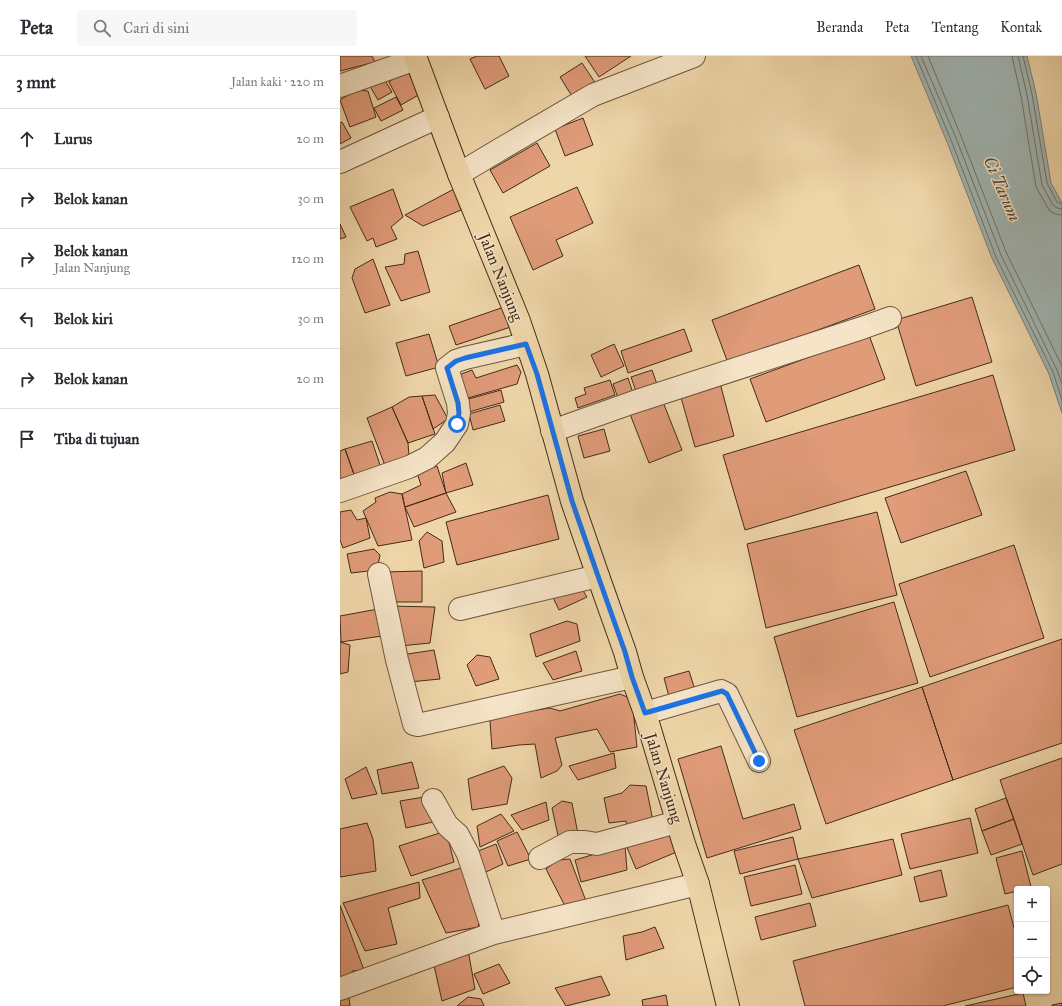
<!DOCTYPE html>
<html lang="id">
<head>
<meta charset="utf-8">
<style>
  :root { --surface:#fff; --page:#f7f7f7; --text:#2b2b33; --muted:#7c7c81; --line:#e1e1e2 }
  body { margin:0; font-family:"IM FELL Great Primer",serif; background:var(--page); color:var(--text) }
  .controls { position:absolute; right:12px; bottom:12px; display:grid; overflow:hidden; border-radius:4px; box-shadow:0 1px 3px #0004 }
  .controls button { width:36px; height:36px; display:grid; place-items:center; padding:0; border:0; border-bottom:1px solid var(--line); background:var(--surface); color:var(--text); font:20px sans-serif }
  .stop { position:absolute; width:12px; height:12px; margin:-9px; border:3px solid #1a73e8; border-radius:50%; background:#fff }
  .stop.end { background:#1a73e8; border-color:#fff; box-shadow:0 1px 4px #0008 }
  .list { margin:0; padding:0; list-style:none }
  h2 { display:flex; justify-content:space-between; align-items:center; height:52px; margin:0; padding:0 16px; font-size:17px }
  h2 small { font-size:13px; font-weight:400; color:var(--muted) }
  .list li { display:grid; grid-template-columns:26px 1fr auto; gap:12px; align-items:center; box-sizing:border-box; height:60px; padding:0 16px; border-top:1px solid var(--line) }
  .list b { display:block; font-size:15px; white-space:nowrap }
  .list p { margin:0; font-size:13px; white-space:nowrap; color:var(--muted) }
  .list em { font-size:13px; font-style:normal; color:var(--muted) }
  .icon { flex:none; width:22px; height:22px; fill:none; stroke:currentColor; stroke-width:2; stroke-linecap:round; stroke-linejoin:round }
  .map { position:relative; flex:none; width:722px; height:950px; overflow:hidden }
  header { display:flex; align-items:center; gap:24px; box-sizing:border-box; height:56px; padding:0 20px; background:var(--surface); border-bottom:1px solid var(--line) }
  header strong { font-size:19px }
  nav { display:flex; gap:22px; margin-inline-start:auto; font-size:14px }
  .search { width:280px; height:36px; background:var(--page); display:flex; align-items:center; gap:10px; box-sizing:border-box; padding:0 14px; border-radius:4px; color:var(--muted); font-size:15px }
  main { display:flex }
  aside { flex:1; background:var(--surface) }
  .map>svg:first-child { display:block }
</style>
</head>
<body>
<header>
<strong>Peta</strong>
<div class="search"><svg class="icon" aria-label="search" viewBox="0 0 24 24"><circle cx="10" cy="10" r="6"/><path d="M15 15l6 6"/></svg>Cari di sini</div>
<nav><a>Beranda</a><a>Peta</a><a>Tentang</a><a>Kontak</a></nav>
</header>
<main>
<aside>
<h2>3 mnt<small>Jalan kaki · 220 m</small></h2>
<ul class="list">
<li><svg class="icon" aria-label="ahead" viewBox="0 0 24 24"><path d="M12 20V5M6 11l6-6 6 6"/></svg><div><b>Lurus</b></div><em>20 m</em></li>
<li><svg class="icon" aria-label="right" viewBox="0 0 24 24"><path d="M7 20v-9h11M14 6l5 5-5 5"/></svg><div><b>Belok kanan</b></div><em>30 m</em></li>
<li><svg class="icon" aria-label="right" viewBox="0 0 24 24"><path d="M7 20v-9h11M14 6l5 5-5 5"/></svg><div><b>Belok kanan</b><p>Jalan Nanjung</p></div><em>120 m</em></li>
<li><svg class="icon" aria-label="left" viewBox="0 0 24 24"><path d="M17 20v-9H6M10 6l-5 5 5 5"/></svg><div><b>Belok kiri</b></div><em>30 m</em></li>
<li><svg class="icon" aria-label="right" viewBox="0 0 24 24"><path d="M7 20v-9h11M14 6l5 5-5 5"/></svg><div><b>Belok kanan</b></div><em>20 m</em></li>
<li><svg class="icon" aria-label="arrive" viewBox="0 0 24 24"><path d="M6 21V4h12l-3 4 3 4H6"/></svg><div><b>Tiba di tujuan</b></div></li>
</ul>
</aside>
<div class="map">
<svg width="722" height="950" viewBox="0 0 722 950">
  <rect width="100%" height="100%" fill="#efd6a9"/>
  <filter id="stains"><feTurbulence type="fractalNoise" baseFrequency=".005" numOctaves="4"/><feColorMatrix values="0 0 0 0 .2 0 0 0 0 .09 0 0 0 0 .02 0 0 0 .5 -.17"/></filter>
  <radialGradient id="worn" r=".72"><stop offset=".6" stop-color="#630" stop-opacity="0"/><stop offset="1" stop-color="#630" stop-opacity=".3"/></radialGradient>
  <path fill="#a0b6b4" stroke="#7b7f76" d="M571 0H687L696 37 711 127 722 147V357L709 318 652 202 607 86Z"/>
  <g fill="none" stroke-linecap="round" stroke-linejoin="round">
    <path stroke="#727167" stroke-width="1" d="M576 0 611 84 656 201 713 316 722 344
      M581 0 616 82 661 199 717 314 722 328
      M588 0 621 80 666 196 722 310
      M672 0 681 40 696 131 709 154 715 158 722 159
      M678 0 687 39 702 129 713 149 717 152 722 153
      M683 0 692 38 707 127 717 146 722 148"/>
  </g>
  <path fill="#e09b79" stroke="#442c1a" d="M0 0H32L35 6 0 15Z
    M137 0H159L169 20 145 33 130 3Z
    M245 0H291L259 21Z
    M242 7 258 31 235 45 220 21Z
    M63 15 76 18 82 37 61 49 49 26Z
    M41 18 52 36 38 44 28 27Z
    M16 34 28 35 36 61 10 71 0 44Z
    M56 41 63 54 41 65 34 52Z
    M243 62 253 89 225 100 215 73Z
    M2 66 11 82 0 88V67Z
    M197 87 210 110 163 137 150 114Z
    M237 131 253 167 216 184 223 200 193 214 170 161Z
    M53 133 63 161 51 171 57 183 36 191 33 182 27 185 10 151Z
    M114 133 121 154 83 170 65 159Z
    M0 168 6 181 0 183Z
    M78 195 90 236 61 245 45 211 64 208 65 198Z
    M33 203 50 249 25 257 12 222 15 213Z
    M519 209 535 253 388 307 372 264Z
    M632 241 652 306 576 330 556 264Z
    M167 250 174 270 116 289 109 270Z
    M344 273 352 295 288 317 281 295Z
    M89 278 99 311 66 320 56 287Z
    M529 279 545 323 426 366 410 323Z
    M274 288 284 310 261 321 251 299Z
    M177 309 181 316 177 328 128 342 119 319 132 314 136 322Z
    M312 314 319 334 298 341 291 321Z
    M653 319 675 394 405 474 383 399Z
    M288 322 293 337 278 342 273 328Z
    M270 324 275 339 238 352 235 342 246 338 244 332Z
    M380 327 394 380 355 391 340 338Z
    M161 334 164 346 129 356 125 344Z
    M95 339 108 363 93 373 82 340Z
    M82 340 95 378 68 387 52 351 69 341Z
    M323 346 342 394 309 407 290 358Z
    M160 349 165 365 133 374 129 358Z
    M52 351 68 387 69 400 47 415 27 362Z
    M264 373 270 395 244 402 238 380Z
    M32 385 42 415 16 424 5 393Z
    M5 393 16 424 0 429V395Z
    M126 407 133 429 106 437 102 417Z
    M97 410 106 437 65 451 62 438 81 429 77 417Z
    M626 415 642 459 561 487 545 442Z
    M50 436 62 438 72 484 38 490 23 455 36 446 35 442Z
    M106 437 116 456 74 471 65 451Z
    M208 439 219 483 117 509 106 466Z
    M11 454 17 464 26 462 30 482 3 492 0 484V456Z
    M537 456 557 539 426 572 407 488Z
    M87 476 102 485 104 506 84 512 79 485Z
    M674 489 704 582 590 621 559 528Z
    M34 493 40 499 37 514 11 517 7 498Z
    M82 515V546H50L44 516Z
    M239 528 247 541 219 554 210 535Z
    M554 546 578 627 457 661 434 581Z
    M48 550 95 551 90 587 60 590Z
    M38 553 42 580 1 586 0 560Z
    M227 565 237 568 240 585 196 601 190 578Z
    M722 583V687L613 724 582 631Z
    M0 586 10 589 8 616 0 618Z
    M94 594 100 623 69 626 61 599Z
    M236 595 242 615 213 624 203 607Z
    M137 599 150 601 159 623 136 630 127 609Z
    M349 615 357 640 331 648 324 622Z
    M582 631 613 724 486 768 454 674Z
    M280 638 292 643 297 691 270 696 257 673 215 682 222 709 217 715 201 722 195 688 179 689 152 693 150 665 166 659 210 652 220 655Z
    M381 690 403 763 454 748 461 773 367 802 338 703Z
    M274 697 276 712 238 724 229 710Z
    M722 702V808L693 819 660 724Z
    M72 706 79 732 42 738 37 714Z
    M164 710 172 722 167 748 132 754 128 723Z
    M26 711 37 738 12 743 5 723Z
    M290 729 306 730 313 765 287 773 286 765 269 767 264 742 282 737Z
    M84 741 93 766 66 772 60 745Z
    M666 742 674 763 642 775 635 753Z
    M222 745 232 747 238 778 219 784 212 752Z
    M206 746 209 764 182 774 171 759Z
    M161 758 174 775 140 791 137 770Z
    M630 762 638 797 570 813 561 778Z
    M674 763 682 788 651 799 642 775Z
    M27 767 33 783 36 815 0 821V773Z
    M106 775 114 806 71 820 59 790Z
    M331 775 339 795 296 813 286 789Z
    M177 776 191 803 168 810 157 785Z
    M453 781 458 803 400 818 394 795Z
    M553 783 562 819 472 842 458 803Z
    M156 788 163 808 146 816 133 797Z
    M285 789 287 814 241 826 235 804Z
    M682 795 691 831 683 833H677V835L665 838 656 802Z
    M230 803 246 845 228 856 206 813 218 804Z
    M455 809 462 838 411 850 404 821Z
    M124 811 142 854 138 871 106 877 82 824Z
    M601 814 607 840 580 846 574 821Z
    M79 826 80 842 48 852 57 888 25 895 3 847Z
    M470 847 476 870 421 884 415 861Z
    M0 849 24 914 12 915 15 925 0 926Z
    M668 849 677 883V931L603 950H465L453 905Z
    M315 871 324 892 286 904 283 880 302 876Z
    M128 894 135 933 102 945 93 905Z
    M159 908 170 927 143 938 134 918Z
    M261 920 270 939 226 950 215 932Z
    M683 937 686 950H625Z
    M0 938 9 942 10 950H0Z
    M326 939 328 950H303L302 944Z
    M128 941 141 943 144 950H117Z
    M722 947V950H712V949Z"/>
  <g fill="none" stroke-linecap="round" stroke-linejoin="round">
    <defs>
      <path id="minor" d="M0 30 76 3
        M0 106 98 61
        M119 118 159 94 253 39 354 0
        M212 375 294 346 522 272 550 262
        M0 435 69 411 87 402 105 386 117 368 119 357 118 347 107 312 116 305 125 302 186 288
        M39 518 57 604 74 668 78 669 292 621
        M120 553 258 520
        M305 657 381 635 387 638 419 705
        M93 744 107 769 118 779 128 798 154 877
        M200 802 230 786H245L257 788 337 766
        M0 933 154 877 358 828"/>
      <path id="major" d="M75 0 119 118 179 265 197 318 232 445 258 520 285 596 292 621 305 657 344 788 358 828 388 950"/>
    </defs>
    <use href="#minor" stroke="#6f563e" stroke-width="24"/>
    <use href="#major" stroke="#442c1a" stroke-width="24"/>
    <use href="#minor" stroke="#f5e4c7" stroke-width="22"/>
    <use href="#major" stroke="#efd6a9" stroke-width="22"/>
  </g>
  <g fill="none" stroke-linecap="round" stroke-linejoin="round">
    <path stroke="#1a73e8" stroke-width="5" d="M117 368 119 357 118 347 107 312 116 305 125 302 186 288 197 318 232 445 258 520 285 596 292 621 305 657 382 635 387 638 419 705"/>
  </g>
  <g text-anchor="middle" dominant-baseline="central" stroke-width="3" stroke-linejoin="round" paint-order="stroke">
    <g font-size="16" fill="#442c1a" stroke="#f5e4c7">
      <text transform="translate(161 221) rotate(68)">Jalan Nanjung</text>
      <text transform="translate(324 722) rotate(73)">Jalan Nanjung</text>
    </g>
    <g font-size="17" font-style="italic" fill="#564839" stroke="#f5e4c7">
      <text transform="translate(662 133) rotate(67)">Ci Tarum</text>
    </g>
  </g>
  <rect width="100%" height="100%" filter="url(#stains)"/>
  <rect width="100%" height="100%" fill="url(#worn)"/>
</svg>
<div class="controls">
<button>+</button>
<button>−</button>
<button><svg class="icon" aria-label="locate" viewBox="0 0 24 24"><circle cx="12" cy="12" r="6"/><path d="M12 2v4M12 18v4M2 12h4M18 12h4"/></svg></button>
</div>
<div class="stop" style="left:117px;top:368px"></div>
<div class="stop end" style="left:419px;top:705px"></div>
</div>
</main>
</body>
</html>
